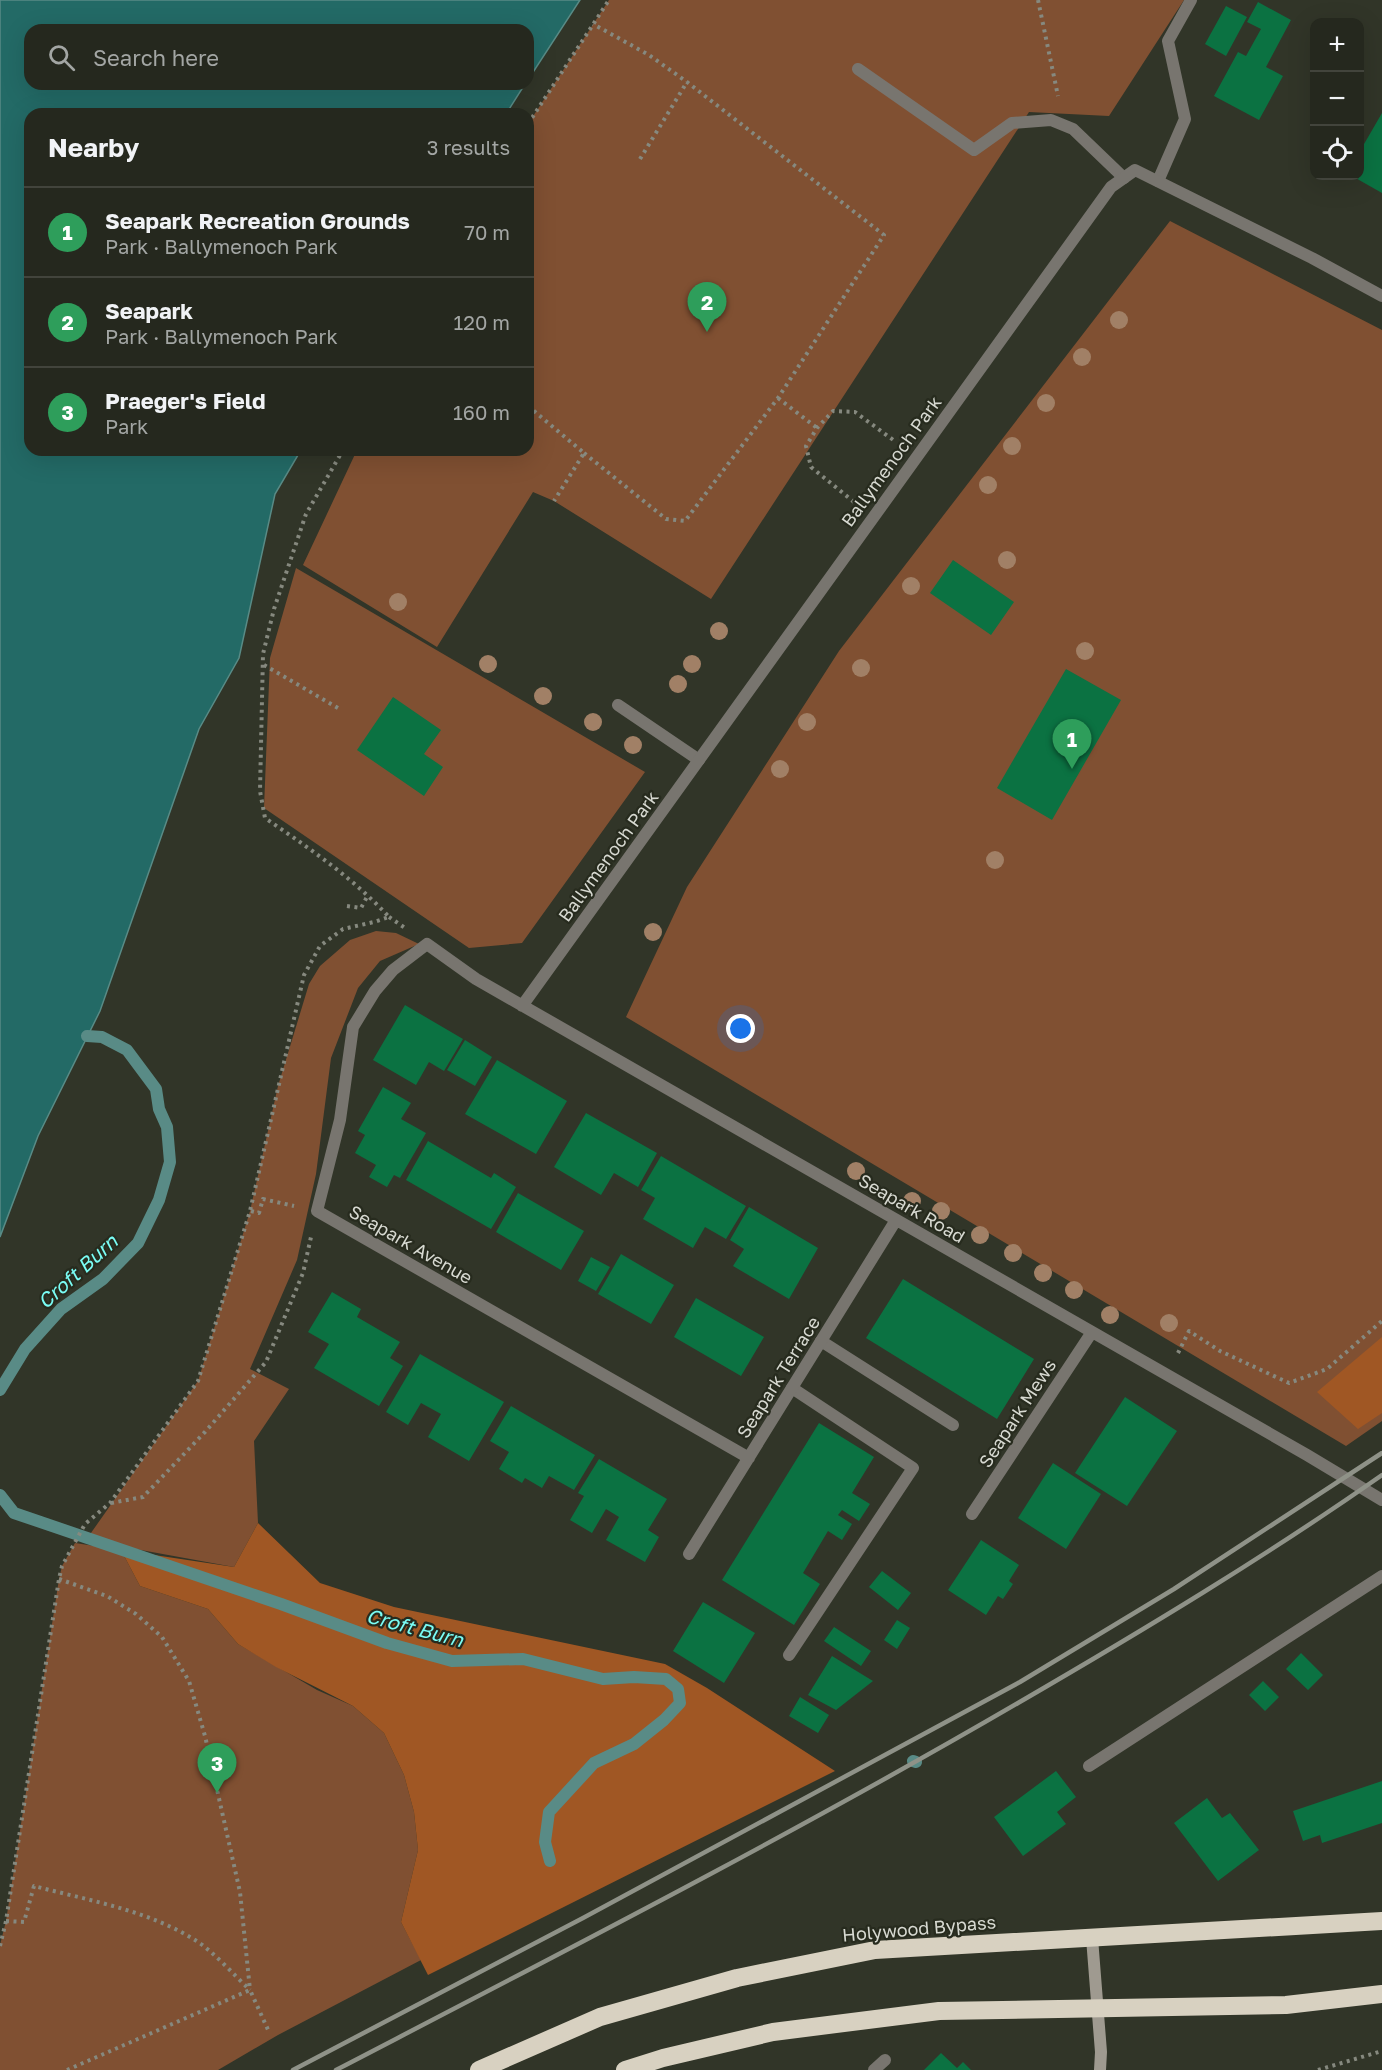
<!DOCTYPE html>
<html lang="en">
<head>
<meta charset="utf-8">
<style>
  :root { --surface:#25281e; --page:#31342b; --text:#f1f3f6; --muted:#a3a6a4; --line:#42443c; --accent:#8c9099 }
  body { margin:0; font-family:"Golos Text",sans-serif; background:var(--page); color:var(--text) }
  .controls { position:absolute; right:18px; top:18px; display:grid; overflow:hidden; border-radius:12px; box-shadow:0 6px 24px #0002 }
  .controls button { width:54px; height:54px; display:grid; place-items:center; padding:0; border:0; border-bottom:2px solid var(--line); background:var(--surface); color:var(--text); font:30px sans-serif }
  .you { position:absolute; left:741px; top:1029px; width:21px; height:21px; margin:-15px; border:4px solid #fff; border-radius:50%; background:#1a73e8; box-shadow:0 0 0 9px #1a73e833 }
  .badge { display:grid; place-items:center; width:39px; height:39px; border-radius:50%; background:var(--accent); color:#fff; font-size:20px; font-weight:700 }
  .pin { position:absolute; translate:-50% -50px; filter:drop-shadow(0 2px 3px #0008) }
  .pin::after { content:''; position:absolute; top:32px; width:21px; height:18px; background:inherit; clip-path:polygon(0 0,100% 0,50% 100%) }
  .list { margin:0; padding:0; list-style:none }
  h2 { display:flex; justify-content:space-between; align-items:center; height:78px; margin:0; padding:0 24px; font-size:26px }
  h2 small { font-size:20px; font-weight:400; color:var(--muted) }
  .list li { display:grid; grid-template-columns:39px 1fr auto; gap:18px; align-items:center; box-sizing:border-box; height:90px; padding:0 24px; border-top:2px solid var(--line) }
  .list b { display:block; font-size:22px; white-space:nowrap }
  .list p { margin:0; font-size:20px; white-space:nowrap; color:var(--muted) }
  .list em { font-size:20px; font-style:normal; color:var(--muted) }
  .icon { flex:none; width:33px; height:33px; fill:none; stroke:currentColor; stroke-width:2; stroke-linecap:round; stroke-linejoin:round }
  .map { position:relative; flex:none; width:1382px; height:2070px; overflow:hidden }
  .search { position:absolute; background:var(--surface); box-shadow:0 6px 24px #0002; left:24px; top:24px; width:510px; height:66px; display:flex; align-items:center; gap:15px; box-sizing:border-box; padding:0 21px; border-radius:18px; color:var(--muted); font-size:22px }
  .panel { position:absolute; background:var(--surface); box-shadow:0 6px 24px #0002; left:24px; top:108px; width:510px; height:348px; border-radius:18px }
  .map>svg:first-child { display:block }
</style>
</head>
<body>
<div class="map">
<svg width="1382" height="2070" viewBox="0 0 1382 2070">
  <rect width="100%" height="100%" fill="#313528"/>
  <path fill="#805032" d="M609 0H1184L1109 116 1029 112 711 599 554 501 533 492 437 647 303 565 357 450H528V124Z
    M1170 221 1382 330V1421L1346 1446 626 1017 687 887 839 651Z
    M296 568 645 772 522 943 469 948 264 808 270 658Z
    M376 931 396 933 419 944 380 961 358 988 331 1058 316 1174 297 1260 250 1369 289 1389 254 1441 258 1523 234 1567 86 1540 198 1381 250 1211 278 1086 309 984 320 966 350 940Z
    M75 1543 121 1550 140 1586 208 1609 238 1644 317 1690 353 1706 384 1733 404 1775 414 1812 418 1850 401 1922 421 1960 278 2035 218 2070H0V1945L6 1921 59 1579 62 1566Z"/>
  <path fill="#a05724" d="M1382 1337V1413L1358 1429 1317 1392Z
    M258 1523 320 1583 394 1607 665 1664 707 1688 835 1771 428 1975 401 1922 418 1850 414 1812 404 1775 384 1733 353 1706 276 1667 238 1644 208 1609 140 1586 121 1550 234 1567Z"/>
  <path fill="#236a66" stroke="#598b86" stroke-width="1.5" d="M0 0H580L528 80V30H30V84H525L506 114H30V450H301L275 494 239 658 199 729 100 1011 38 1136 0 1237Z"/>
  <g fill="none" stroke-linecap="round" stroke-linejoin="round">
    <path stroke="#598b86" stroke-width="12" d="M0 1390 25 1349 61 1309 103 1279 138 1243 159 1200 170 1162 167 1127 159 1109 156 1089 127 1050 102 1037 87 1036
      M0 1495 14 1513 281 1604 387 1643 452 1661 523 1659 603 1679 634 1677 666 1679 678 1689 680 1703 664 1720 634 1744 594 1763 549 1812 545 1842 550 1861
      M913 1761 916 1762"/>
  </g>
  <path fill="#0b7242" d="M1258 2 1291 20 1266 67 1283 76 1259 120 1214 96 1238 52 1246 56 1261 29 1247 22Z
    M1226 6 1247 17 1226 56 1205 44Z
    M1382 113V193L1352 176H1360V151Z
    M953 560 1014 602 991 635 930 593Z
    M1066 669 1121 700 1052 820 997 788Z
    M393 697 441 730 424 754 443 767 424 796 357 750Z
    M405 1005 463 1039 444 1071 429 1062 416 1085 373 1060Z
    M465 1040 492 1057 475 1086 447 1070Z
    M497 1060 567 1101 536 1154 465 1114Z
    M383 1087 411 1103 401 1119 426 1133 400 1178 394 1175 387 1187 369 1177 376 1165 355 1153 365 1135 358 1131Z
    M586 1113 657 1153 638 1187 614 1173 601 1195 554 1167Z
    M428 1141 491 1178 494 1173 516 1187 491 1229 406 1180Z
    M661 1156 746 1206 726 1239 705 1227 693 1248 643 1219 655 1198 641 1190Z
    M518 1193 584 1231 561 1270 496 1232Z
    M749 1207 818 1248 789 1299 733 1266 744 1249 730 1240Z
    M621 1254 674 1285 651 1324 598 1294Z
    M591 1257 610 1267 596 1291 578 1281Z
    M903 1279 1034 1359 997 1419 866 1338Z
    M332 1292 361 1309 357 1317 400 1342 390 1358 403 1366 379 1406 314 1368 329 1344 308 1332Z
    M696 1298 764 1337 741 1376 674 1337Z
    M420 1354 504 1402 469 1461 428 1437 441 1414 421 1403 408 1425 386 1412Z
    M1125 1397 1177 1431 1127 1506 1075 1473Z
    M511 1406 595 1455 574 1490 549 1476 542 1488 525 1478 522 1483 499 1469 509 1452 490 1441Z
    M819 1423 874 1457 852 1493 870 1504 859 1521 842 1510 838 1515 852 1524 842 1540 828 1531 803 1573 820 1584 794 1625 722 1580Z
    M599 1459 667 1499 648 1530 659 1537 645 1562 606 1540 619 1517 606 1509 592 1533 570 1520 584 1496 578 1493Z
    M1053 1463 1101 1494 1066 1549 1018 1518Z
    M981 1540 1019 1565 1009 1581 1013 1584 1003 1599 998 1596 986 1615 948 1590Z
    M882 1571 911 1593 898 1610 869 1587Z
    M703 1602 755 1633 724 1683 673 1651Z
    M897 1620 910 1628 897 1649 884 1640Z
    M834 1627 871 1651 861 1666 824 1641Z
    M1301 1653 1323 1675 1308 1690 1286 1669Z
    M832 1656 873 1681 836 1710 808 1695Z
    M1263 1681 1279 1697 1265 1711 1249 1695Z
    M800 1697 829 1715 818 1733 789 1716Z
    M1056 1771 1076 1797 1057 1812 1066 1824 1023 1856 994 1817Z
    M1382 1781V1823L1322 1843 1320 1835 1303 1841 1293 1811Z
    M1207 1798 1222 1818 1230 1813 1259 1850 1218 1881 1174 1823Z
    M941 2053 957 2068 963 2062 971 2070H924Z"/>
  <g fill="none" stroke-linecap="round" stroke-linejoin="round">
    <path stroke="#86897f" stroke-width="4" stroke-dasharray="3 4.5" stroke-linecap="butt" d="M1038 0 1058 96
      M528 124 609 0
      M640 159 687 82
      M778 398 817 428
      M528 406 584 453 554 501
      M584 453 666 519 685 521 778 398 884 235 687 82 649 55 593 24
      M854 502 811 467 806 446 817 428 833 411 855 412 896 442
      M264 665 338 708
      M347 906 361 908 368 895
      M389 917 405 928
      M251 1211 259 1213 263 1199 294 1206
      M1178 1353 1189 1331 1220 1351 1289 1383 1327 1369 1382 1321
      M111 1503 143 1497 205 1432 266 1362 303 1273 311 1237
      M59 1579 107 1596 136 1614 162 1637 189 1681 205 1736 240 1892 250 1990
      M6 1921 24 1922 34 1886C87 1900 147 1910 195 1940 213 1951 234 1975 250 1990
      M0 1946 6 1921 59 1579 62 1566 85 1524 110 1503 198 1381 250 1211 304 975 320 946 343 929 374 922 389 917C353 878 309 848 265 818L260 791 263 654 274 609 306 514 343 450
      M67 2070 250 1990 269 2032
      M1318 2070 1382 2051"/>
    <path stroke="#78756f" stroke-width="12" d="M858 69 974 150 1012 123 1051 120 1073 129 1124 178
      M1158 181 1185 119 1168 41 1191 0
      M618 705 699 760
      M821 1341 953 1425
      M789 1655 913 1468 792 1388
      M1089 1766 1382 1576
      M874 2070 885 2060"/>
    <path stroke="#78756f" stroke-width="12" d="M522 1006 1111 187 1135 170 1312 258 1382 296
      M749 1458 317 1211 340 1120 353 1027 375 991 393 970 427 944 476 979 1307 1455 1382 1500
      M972 1514 1092 1332
      M689 1554 896 1220"/>
    <path stroke="#9f9a90" stroke-width="12" d="M1092 1938 1101 2052 1100 2070"/>
    <path stroke="#d8d1c1" stroke-width="18" d="M479 2070 600 2017 737 1978 875 1950 1382 1921
      M625 2070 663 2058 773 2032 939 2011 1286 2005 1382 1994"/>
    <path stroke="#8f9288" stroke-width="4.5" d="M293 2070 583 1918 1020 1682 1174 1589 1382 1453
      M336 2070C565 1951 795 1833 1018 1703 1142 1631 1265 1557 1382 1475"/>
  </g>
  <g fill="#a18066">
    <circle cx="1119" cy="320" r="9"/>
    <circle cx="1082" cy="357" r="9"/>
    <circle cx="1046" cy="403" r="9"/>
    <circle cx="1012" cy="446" r="9"/>
    <circle cx="988" cy="485" r="9"/>
    <circle cx="1007" cy="560" r="9"/>
    <circle cx="911" cy="586" r="9"/>
    <circle cx="398" cy="602" r="9"/>
    <circle cx="719" cy="631" r="9"/>
    <circle cx="1085" cy="651" r="9"/>
    <circle cx="488" cy="664" r="9"/>
    <circle cx="692" cy="664" r="9"/>
    <circle cx="861" cy="668" r="9"/>
    <circle cx="678" cy="684" r="9"/>
    <circle cx="543" cy="696" r="9"/>
    <circle cx="593" cy="722" r="9"/>
    <circle cx="807" cy="722" r="9"/>
    <circle cx="633" cy="745" r="9"/>
    <circle cx="780" cy="769" r="9"/>
    <circle cx="995" cy="860" r="9"/>
    <circle cx="653" cy="932" r="9"/>
    <circle cx="856" cy="1171" r="9"/>
    <circle cx="912" cy="1201" r="9"/>
    <circle cx="941" cy="1211" r="9"/>
    <circle cx="980" cy="1235" r="9"/>
    <circle cx="1013" cy="1253" r="9"/>
    <circle cx="1043" cy="1273" r="9"/>
    <circle cx="1074" cy="1290" r="9"/>
    <circle cx="1110" cy="1315" r="9"/>
    <circle cx="1169" cy="1323" r="9"/>
  </g>
  <g text-anchor="middle" dominant-baseline="central" stroke-width="4.5" stroke-linejoin="round" paint-order="stroke">
    <g font-size="18" fill="#d7d9d1" stroke="#272b1e">
      <text transform="translate(891 461) rotate(-54)">Ballymenoch Park</text>
      <text transform="translate(608 856) rotate(-54)">Ballymenoch Park</text>
      <text transform="translate(912 1208) rotate(30)">Seapark Road</text>
      <text transform="translate(411 1244) rotate(30)">Seapark Avenue</text>
      <text transform="translate(778 1377) rotate(-58)">Seapark Terrace</text>
      <text transform="translate(1017 1413) rotate(-57)">Seapark Mews</text>
      <text transform="translate(919 1928) rotate(-5)">Holywood Bypass</text>
    </g>
    <g font-size="20" font-style="italic" fill="#7afdf5" stroke="#272b1e">
      <text transform="translate(77 1271) rotate(-42)">Croft Burn</text>
      <text transform="translate(415 1627) rotate(15)">Croft Burn</text>
    </g>
  </g>
</svg>
<div class="controls">
<button>+</button>
<button>−</button>
<button><svg class="icon" aria-label="locate" viewBox="0 0 24 24"><circle cx="12" cy="12" r="6"/><path d="M12 2v4M12 18v4M2 12h4M18 12h4"/></svg></button>
</div>
<div class="you"></div>
<div class="pin badge" style="left:1072px;top:769px;background:#2e9e5b">1</div>
<div class="pin badge" style="left:707px;top:332px;background:#2e9e5b">2</div>
<div class="pin badge" style="left:217px;top:1793px;background:#2e9e5b">3</div>
<div class="search"><svg class="icon" aria-label="search" viewBox="0 0 24 24"><circle cx="10" cy="10" r="6"/><path d="M15 15l6 6"/></svg>Search here</div>
<section class="panel">
<h2>Nearby<small>3 results</small></h2>
<ul class="list">
<li><span class="badge" style="background:#2e9e5b">1</span><div><b>Seapark Recreation Grounds</b><p>Park · Ballymenoch Park</p></div><em>70 m</em></li>
<li><span class="badge" style="background:#2e9e5b">2</span><div><b>Seapark</b><p>Park · Ballymenoch Park</p></div><em>120 m</em></li>
<li><span class="badge" style="background:#2e9e5b">3</span><div><b>Praeger's Field</b><p>Park</p></div><em>160 m</em></li>
</ul>
</section>
</div>
</body>
</html>
